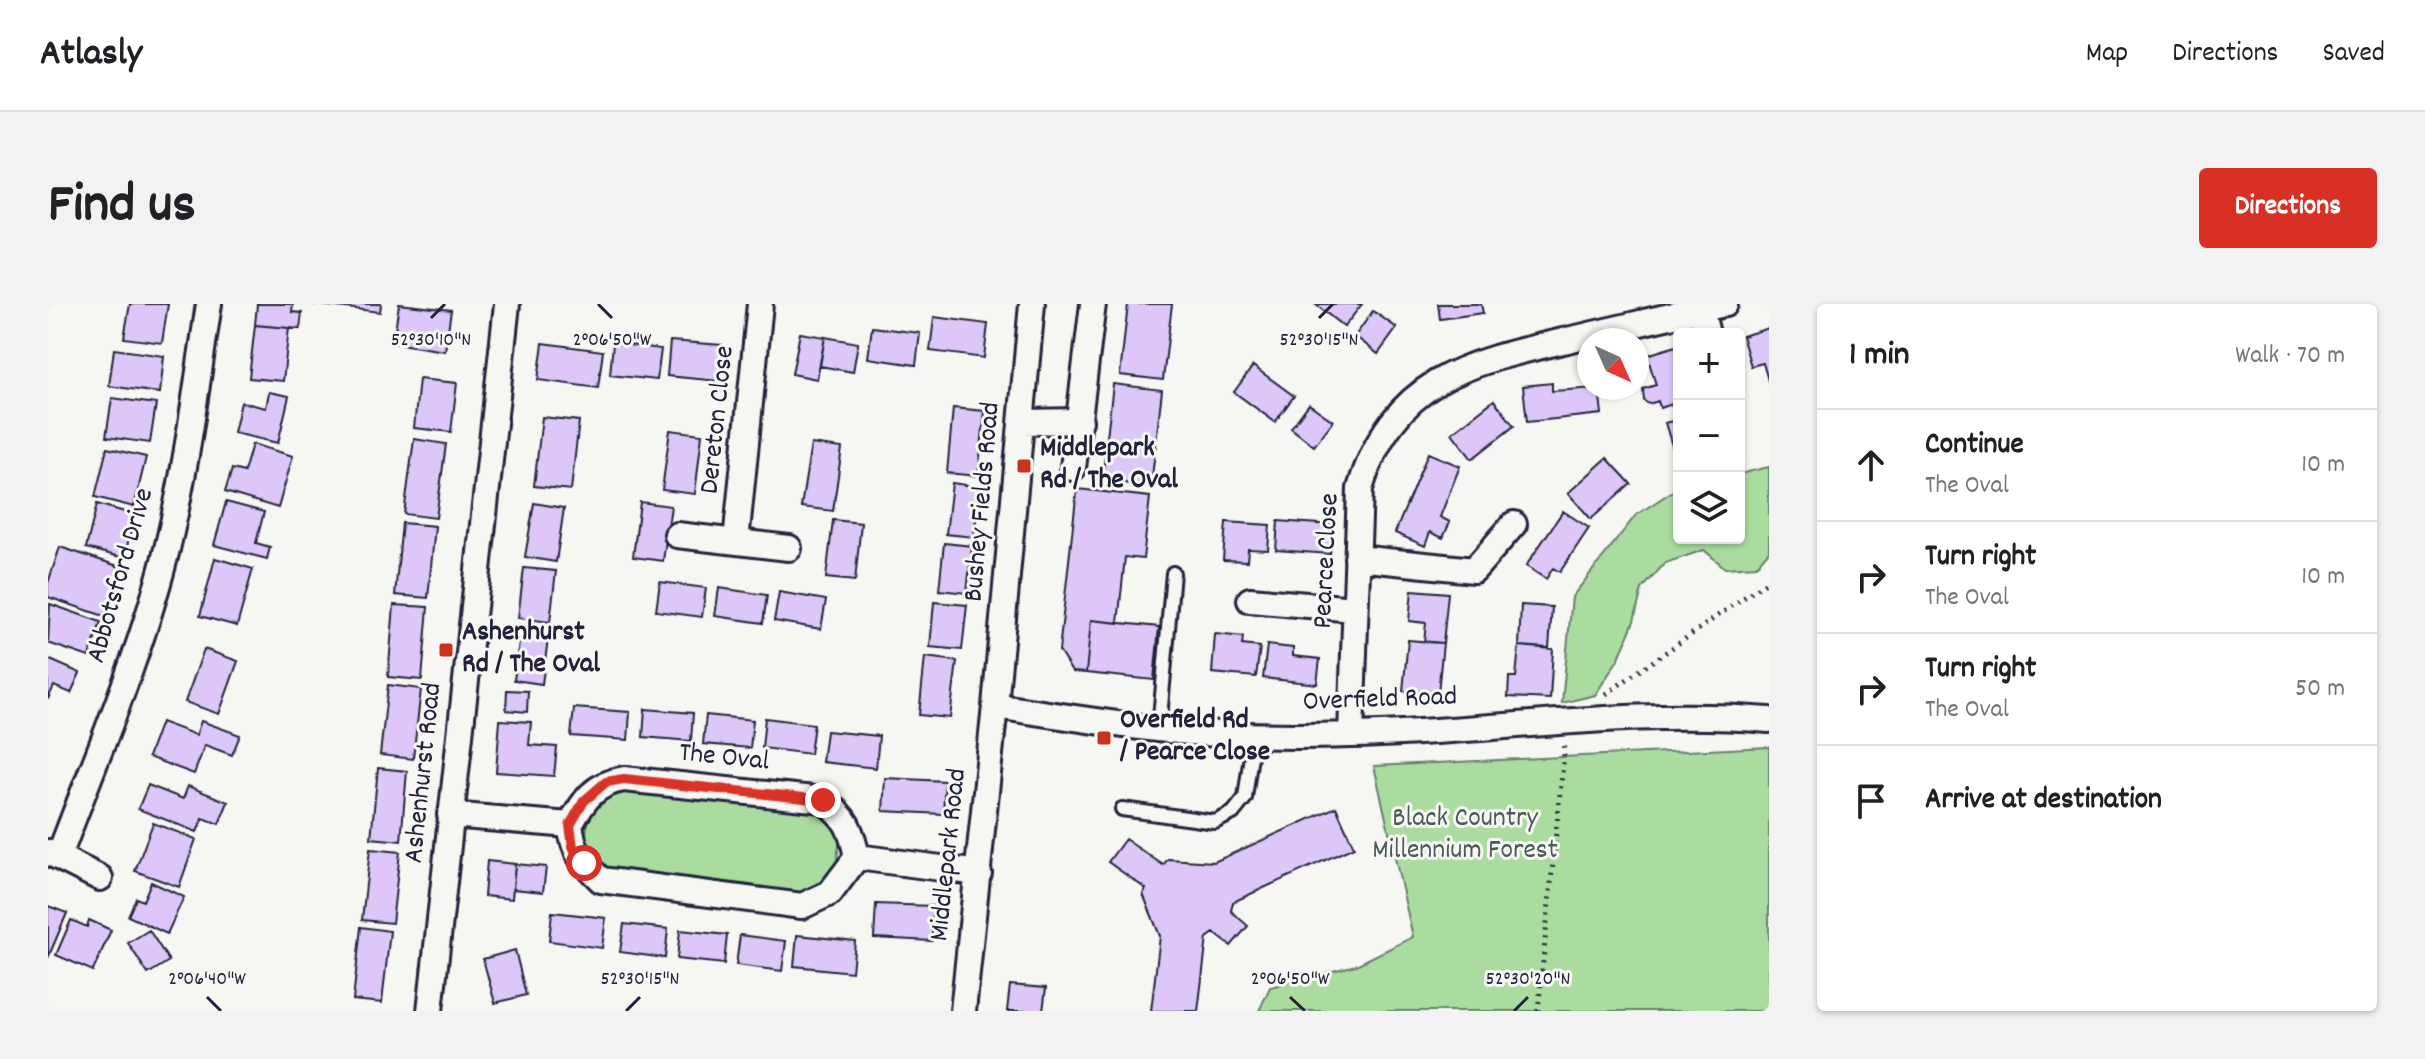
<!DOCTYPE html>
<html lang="en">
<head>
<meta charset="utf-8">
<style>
  :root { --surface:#fff; --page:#f2f2f2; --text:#202124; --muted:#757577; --line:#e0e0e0; --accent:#d93025 }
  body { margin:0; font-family:Dekko,sans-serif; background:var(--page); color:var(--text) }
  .controls { position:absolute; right:24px; top:24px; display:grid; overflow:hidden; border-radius:8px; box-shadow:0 2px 6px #0004 }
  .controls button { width:72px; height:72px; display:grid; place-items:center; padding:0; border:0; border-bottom:2px solid var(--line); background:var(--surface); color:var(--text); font:40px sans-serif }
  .compass { position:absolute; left:1529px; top:24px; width:72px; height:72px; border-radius:50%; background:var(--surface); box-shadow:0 2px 6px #0004; rotate:135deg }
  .stop { position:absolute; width:24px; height:24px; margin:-18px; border:6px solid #d93025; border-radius:50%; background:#fff }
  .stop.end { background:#d93025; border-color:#fff; box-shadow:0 2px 8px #0008 }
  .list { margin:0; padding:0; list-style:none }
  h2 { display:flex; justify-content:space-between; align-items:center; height:104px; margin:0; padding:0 32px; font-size:34px }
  h2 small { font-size:26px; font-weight:400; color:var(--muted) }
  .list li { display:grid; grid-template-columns:52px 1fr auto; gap:24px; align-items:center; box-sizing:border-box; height:112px; padding:0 32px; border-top:2px solid var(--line) }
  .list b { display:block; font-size:30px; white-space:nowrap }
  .list p { margin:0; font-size:26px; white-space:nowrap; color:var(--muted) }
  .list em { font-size:26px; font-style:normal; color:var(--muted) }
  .icon { flex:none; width:44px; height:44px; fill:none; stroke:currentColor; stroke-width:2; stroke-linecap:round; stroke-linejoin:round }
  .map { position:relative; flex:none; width:1721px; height:707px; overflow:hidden; border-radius:8px }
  header { display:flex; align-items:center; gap:48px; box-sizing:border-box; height:112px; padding:0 40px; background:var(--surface); border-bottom:2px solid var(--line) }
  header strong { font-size:38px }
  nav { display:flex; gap:44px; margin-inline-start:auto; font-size:28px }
  .intro { display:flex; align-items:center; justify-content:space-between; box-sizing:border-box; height:192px; padding:0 48px }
  h1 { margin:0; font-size:56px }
  .button { padding:20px 36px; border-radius:8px; background:var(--accent); color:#fff; font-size:28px; font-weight:700 }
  main { display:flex; gap:48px; padding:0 48px }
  aside { flex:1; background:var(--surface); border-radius:8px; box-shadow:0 2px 6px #0004 }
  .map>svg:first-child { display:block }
</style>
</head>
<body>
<header>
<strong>Atlasly</strong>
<nav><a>Map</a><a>Directions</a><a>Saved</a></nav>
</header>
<div class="intro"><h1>Find us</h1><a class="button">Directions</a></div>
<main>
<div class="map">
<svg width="1721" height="707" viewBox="0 0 1721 707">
  <rect width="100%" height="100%" fill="#f6f6f2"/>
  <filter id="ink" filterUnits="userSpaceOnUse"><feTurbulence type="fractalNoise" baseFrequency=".0125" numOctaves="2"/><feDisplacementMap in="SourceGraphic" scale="16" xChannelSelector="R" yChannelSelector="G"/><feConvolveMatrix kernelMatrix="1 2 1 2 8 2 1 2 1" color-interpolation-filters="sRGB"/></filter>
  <g filter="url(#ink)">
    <path fill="#a9dc9e" stroke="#667f6c" stroke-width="2" d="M1721 163V247L1708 262 1677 264 1656 246 1617 259 1594 285 1586 317 1571 354 1547 391 1514 399 1524 293 1588 211 1631 183V234H1691V170Z
      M1721 443V707H1211L1222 683 1308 661 1365 633 1326 462Z
      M577 488 769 505 789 523 792 533 788 563 766 586 748 590 556 567C550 558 541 549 539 539 534 514 554 492 577 488Z"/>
    <path fill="#dcc7f8" stroke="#22223b" stroke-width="2" d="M82 0H120L114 39 76 34Z
      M209 0H245L244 8 254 9 252 25 207 21Z
      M263 0H333L332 8Z
      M351 0 403 6 397 47 345 39Z
      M1080 0H1124L1115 76 1072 71Z
      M1267 0H1314L1296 23Z
      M1390 0H1433L1435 9 1392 15Z
      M1325 7 1349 24 1330 50 1307 32Z
      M886 13 940 20 936 54 882 47Z
      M207 21 241 24 235 77 201 74Z
      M824 23 872 29 868 61 820 54Z
      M1721 24V80L1715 59 1703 62 1694 32Z
      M752 29 777 33 769 75 744 70Z
      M777 33 810 39 805 68 772 62Z
      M622 37 674 41 671 77 619 72Z
      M495 39 555 47 550 84 490 76Z
      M565 39 613 45 609 76 562 71Z
      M1631 41V98L1612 104 1610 97 1601 100 1596 97 1595 85 1608 81 1599 51Z
      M66 45 116 52 112 89 61 82Z
      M1205 62 1246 92 1227 118 1186 88Z
      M371 75 409 79 403 128 366 124Z
      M1504 79V87L1551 84 1554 110 1479 118 1475 82Z
      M1065 80 1114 86 1103 182 1054 177Z
      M221 88 241 92 230 139 186 129 193 98 218 104Z
      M64 94 108 100 102 139 58 133Z
      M1446 96 1466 122 1424 155 1404 129Z
      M1261 100 1285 117 1266 142 1243 124Z
      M905 104 937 107 930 172 899 169Z
      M494 113 531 117 523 186 486 182Z
      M1631 115V164L1617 119Z
      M622 126 654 130 647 190 614 186Z
      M366 135 398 140 388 214 356 210Z
      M204 140 245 152 230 204 177 188 184 165 196 168Z
      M763 140 794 144 785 207 753 203Z
      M59 144 98 153 86 203 47 193Z
      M1380 149 1412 162 1392 213 1402 218 1395 234 1382 228 1377 242 1347 229Z
      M1559 154 1583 180 1543 215 1520 189Z
      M904 179 932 183 926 233 898 230Z
      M1029 185 1102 193 1095 255 1077 253 1070 319 1043 316 1038 369 1024 368 1011 347Z
      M178 198 216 208 208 239 222 243 219 255 166 241Z
      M592 198 623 202 615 257 585 253Z
      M486 199 516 204 508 258 477 253Z
      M49 200 87 211 76 254 38 244Z
      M1515 207 1541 224 1512 268 1505 264 1498 275 1478 262Z
      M785 216 813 219 807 277 778 274Z
      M1230 217 1284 221 1282 250 1228 246Z
      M1178 218 1222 221 1220 246 1200 245 1199 257 1175 256Z
      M354 219 387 222 380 294 347 291Z
      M896 239 924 242 919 289 891 286Z
      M12 243 73 263 56 312 0 293V279Z
      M167 254 205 265 189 322 152 312Z
      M476 264 508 267 502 318 470 314Z
      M612 278 658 284 654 313 608 307Z
      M671 284 719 291 715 319 667 312Z
      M1364 286 1400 289 1395 339 1376 338 1378 319 1361 317Z
      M731 288 778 296 773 325 726 317Z
      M886 298 919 301 914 346 882 343Z
      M2 300 53 318 41 353 0 339Z
      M346 301 380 303 374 376 340 373Z
      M1473 301 1504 303 1501 344 1471 342Z
      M1043 316 1111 323 1106 376 1038 369Z
      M473 323 501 327 494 380 466 376Z
      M1167 330 1195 333 1194 341 1212 343 1208 373 1164 369Z
      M1360 336 1395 339 1390 389 1355 387Z
      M1219 341 1245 344V352L1272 355 1269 380 1215 374Z
      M1471 342 1505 345 1502 395 1460 393 1461 373H1468Z
      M156 345 190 357 171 410 137 398Z
      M877 353 909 357 902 414 871 411Z
      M0 355 32 369 23 389 6 382 0 395Z
      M340 381 373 385 365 455 332 451Z
      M459 386 480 387 479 408 458 406Z
      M526 404 582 408 580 436 523 432Z
      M597 405 645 409 643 437 595 433Z
      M658 411 705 416 702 444 655 440Z
      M717 414 766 420 762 450 714 444Z
      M452 416 483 418 481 441 509 443 506 472 448 468Z
      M153 417 192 431 184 451 157 441 146 470 100 453 113 418 148 431Z
      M778 427 831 432 828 464 774 458Z
      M330 464 359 467 353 537 323 534Z
      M837 474 897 477 895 510 835 507Z
      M100 481 135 495 140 482 180 498 171 520 155 514 149 528 90 505Z
      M1288 503 1306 543 1185 598 1183 607 1200 622 1183 642 1166 629 1159 634 1150 707H1103L1112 632 1095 590 1098 585 1060 558 1077 535 1115 561 1120 555 1166 558Z
      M105 519 148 535 131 583 87 567Z
      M322 545 352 548 344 619 314 616Z
      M439 557 467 560 464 595 436 592Z
      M467 560 498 563 495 588 465 585Z
      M103 578 136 593 119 630 80 612 88 594 95 597Z
      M828 600 885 602 884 637 826 634Z
      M0 602 19 609 0 654Z
      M504 608 558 614 554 644 501 637Z
      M23 616 39 623 41 616 63 626 45 667 8 651Z
      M576 620 620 625 617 654 572 648Z
      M313 623 342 627 334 699 305 696Z
      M101 626 121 657 100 670 80 639Z
      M632 626 679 631 676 660 629 655Z
      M692 631 738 637 734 667 688 661Z
      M749 631 807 637 804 668 746 662Z
      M467 646 478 691 447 699 435 655Z
      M962 681 998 684 995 707H959Z"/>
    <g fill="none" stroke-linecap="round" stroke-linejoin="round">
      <defs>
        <path id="service" d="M1111 425 1125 269
          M1074 505 1167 518 1185 509 1197 494 1206 430"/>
        <path id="minor" d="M1653 5 1659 30
          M974 118 1032 117
          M1025 164 1045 0
          M629 231 741 244
          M688 237 712 0
          M1309 254 1426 266 1466 220
          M1202 296 1307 305
          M947 402C1001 410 1055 419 1109 425 1173 432 1240 433 1303 431 1443 428 1582 404 1721 416
          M1303 431 1312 185C1346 71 1424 58 1528 34 1577 23 1627 10 1677 0
          M402 511 522 521C526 549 533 557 553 576L754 602 782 589 809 553 931 569
          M522 521C536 496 546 480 576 475L775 496C799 514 803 524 809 553
          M0 548 52 574
          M11 552C48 453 91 355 117 253 138 170 148 84 161 0
          M382 707 459 0
          M915 707 947 402 984 0"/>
      </defs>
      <use href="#service" stroke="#22223b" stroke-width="18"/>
      <use href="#minor" stroke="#22223b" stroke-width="30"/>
      <path stroke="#22223b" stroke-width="5" stroke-dasharray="2 6" stroke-linecap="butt" d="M1558 390 1721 276
        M1490 707 1517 440"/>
      <use href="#service" stroke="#f6f6f2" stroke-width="12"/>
      <use href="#minor" stroke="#f6f6f2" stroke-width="24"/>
    </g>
  </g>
  <g fill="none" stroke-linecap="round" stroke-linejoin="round" filter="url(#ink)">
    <path stroke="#d93025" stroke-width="10" d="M536 559 525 543 522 521 536 497 558 478 576 475 775 496"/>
  </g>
  <path fill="none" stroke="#22223b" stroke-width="3" d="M550 0 564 14M383 14 397 0M1271 14 1285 0M159 693 173 707M1242 693 1257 707M578 707 592 693M1466 707 1480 693"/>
  <g fill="#c8321e" stroke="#f6f6f2" stroke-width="3">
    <rect x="968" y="154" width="16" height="16" rx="4"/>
    <rect x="390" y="338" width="16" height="16" rx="4"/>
    <rect x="1048" y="426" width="16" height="16" rx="4"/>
  </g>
  <g text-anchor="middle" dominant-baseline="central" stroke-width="6" stroke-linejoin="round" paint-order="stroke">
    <g font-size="28" fill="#22223b" stroke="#f6f6f2">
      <text transform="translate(671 116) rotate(-84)">Dereton Close</text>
      <text transform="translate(936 198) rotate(-85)">Bushey Fields Road</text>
      <text transform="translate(1280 257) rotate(-87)">Pearce Close</text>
      <text transform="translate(74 272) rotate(-74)">Abbotsford Drive</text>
      <text transform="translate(1332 397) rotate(-2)">Overfield Road</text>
      <text transform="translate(676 455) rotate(6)">The Oval</text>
      <text transform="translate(377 469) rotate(-84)">Ashenhurst Road</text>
      <text transform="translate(902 551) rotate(-84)">Middlepark Road</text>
    </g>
    <g font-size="28" font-weight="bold" fill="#22223b" stroke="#f6f6f2" text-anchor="start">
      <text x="992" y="146">Middlepark<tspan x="992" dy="32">Rd / The Oval</tspan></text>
      <text x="414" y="330">Ashenhurst<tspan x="414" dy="32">Rd / The Oval</tspan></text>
      <text x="1072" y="418">Overfield Rd<tspan x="1072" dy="32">/ Pearce Close</tspan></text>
    </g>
    <g font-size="28" fill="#4a5a59" stroke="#f6f6f2">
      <text x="1417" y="516">Black Country<tspan x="1417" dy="32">Millennium Forest</tspan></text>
    </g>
  </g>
  <g font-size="20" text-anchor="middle" fill="#22223b" stroke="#f6f6f2" stroke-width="6" stroke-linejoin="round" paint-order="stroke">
    <text x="383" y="41">52°30'10"N</text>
    <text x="564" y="41">2°06'50"W</text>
    <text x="1271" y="41">52°30'15"N</text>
    <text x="159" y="680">2°06'40"W</text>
    <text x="592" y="680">52°30'15"N</text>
    <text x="1242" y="680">2°06'50"W</text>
    <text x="1480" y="680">52°30'20"N</text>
  </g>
</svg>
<div class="controls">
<button>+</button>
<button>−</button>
<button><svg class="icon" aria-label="layers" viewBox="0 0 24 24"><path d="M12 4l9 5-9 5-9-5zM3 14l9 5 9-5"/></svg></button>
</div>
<svg class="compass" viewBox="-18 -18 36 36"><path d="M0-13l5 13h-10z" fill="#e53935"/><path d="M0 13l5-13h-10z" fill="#757577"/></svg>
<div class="stop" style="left:536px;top:559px"></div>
<div class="stop end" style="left:775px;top:496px"></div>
</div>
<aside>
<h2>1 min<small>Walk · 70 m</small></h2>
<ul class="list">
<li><svg class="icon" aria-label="ahead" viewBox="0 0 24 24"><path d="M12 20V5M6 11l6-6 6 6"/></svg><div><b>Continue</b><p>The Oval</p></div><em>10 m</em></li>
<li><svg class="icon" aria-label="right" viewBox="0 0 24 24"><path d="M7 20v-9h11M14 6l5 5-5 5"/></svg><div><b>Turn right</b><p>The Oval</p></div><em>10 m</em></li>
<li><svg class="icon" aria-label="right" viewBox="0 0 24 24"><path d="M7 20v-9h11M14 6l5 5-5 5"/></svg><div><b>Turn right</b><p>The Oval</p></div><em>50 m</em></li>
<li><svg class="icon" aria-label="arrive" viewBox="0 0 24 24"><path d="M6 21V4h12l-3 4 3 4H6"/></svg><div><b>Arrive at destination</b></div></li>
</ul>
</aside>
</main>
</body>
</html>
